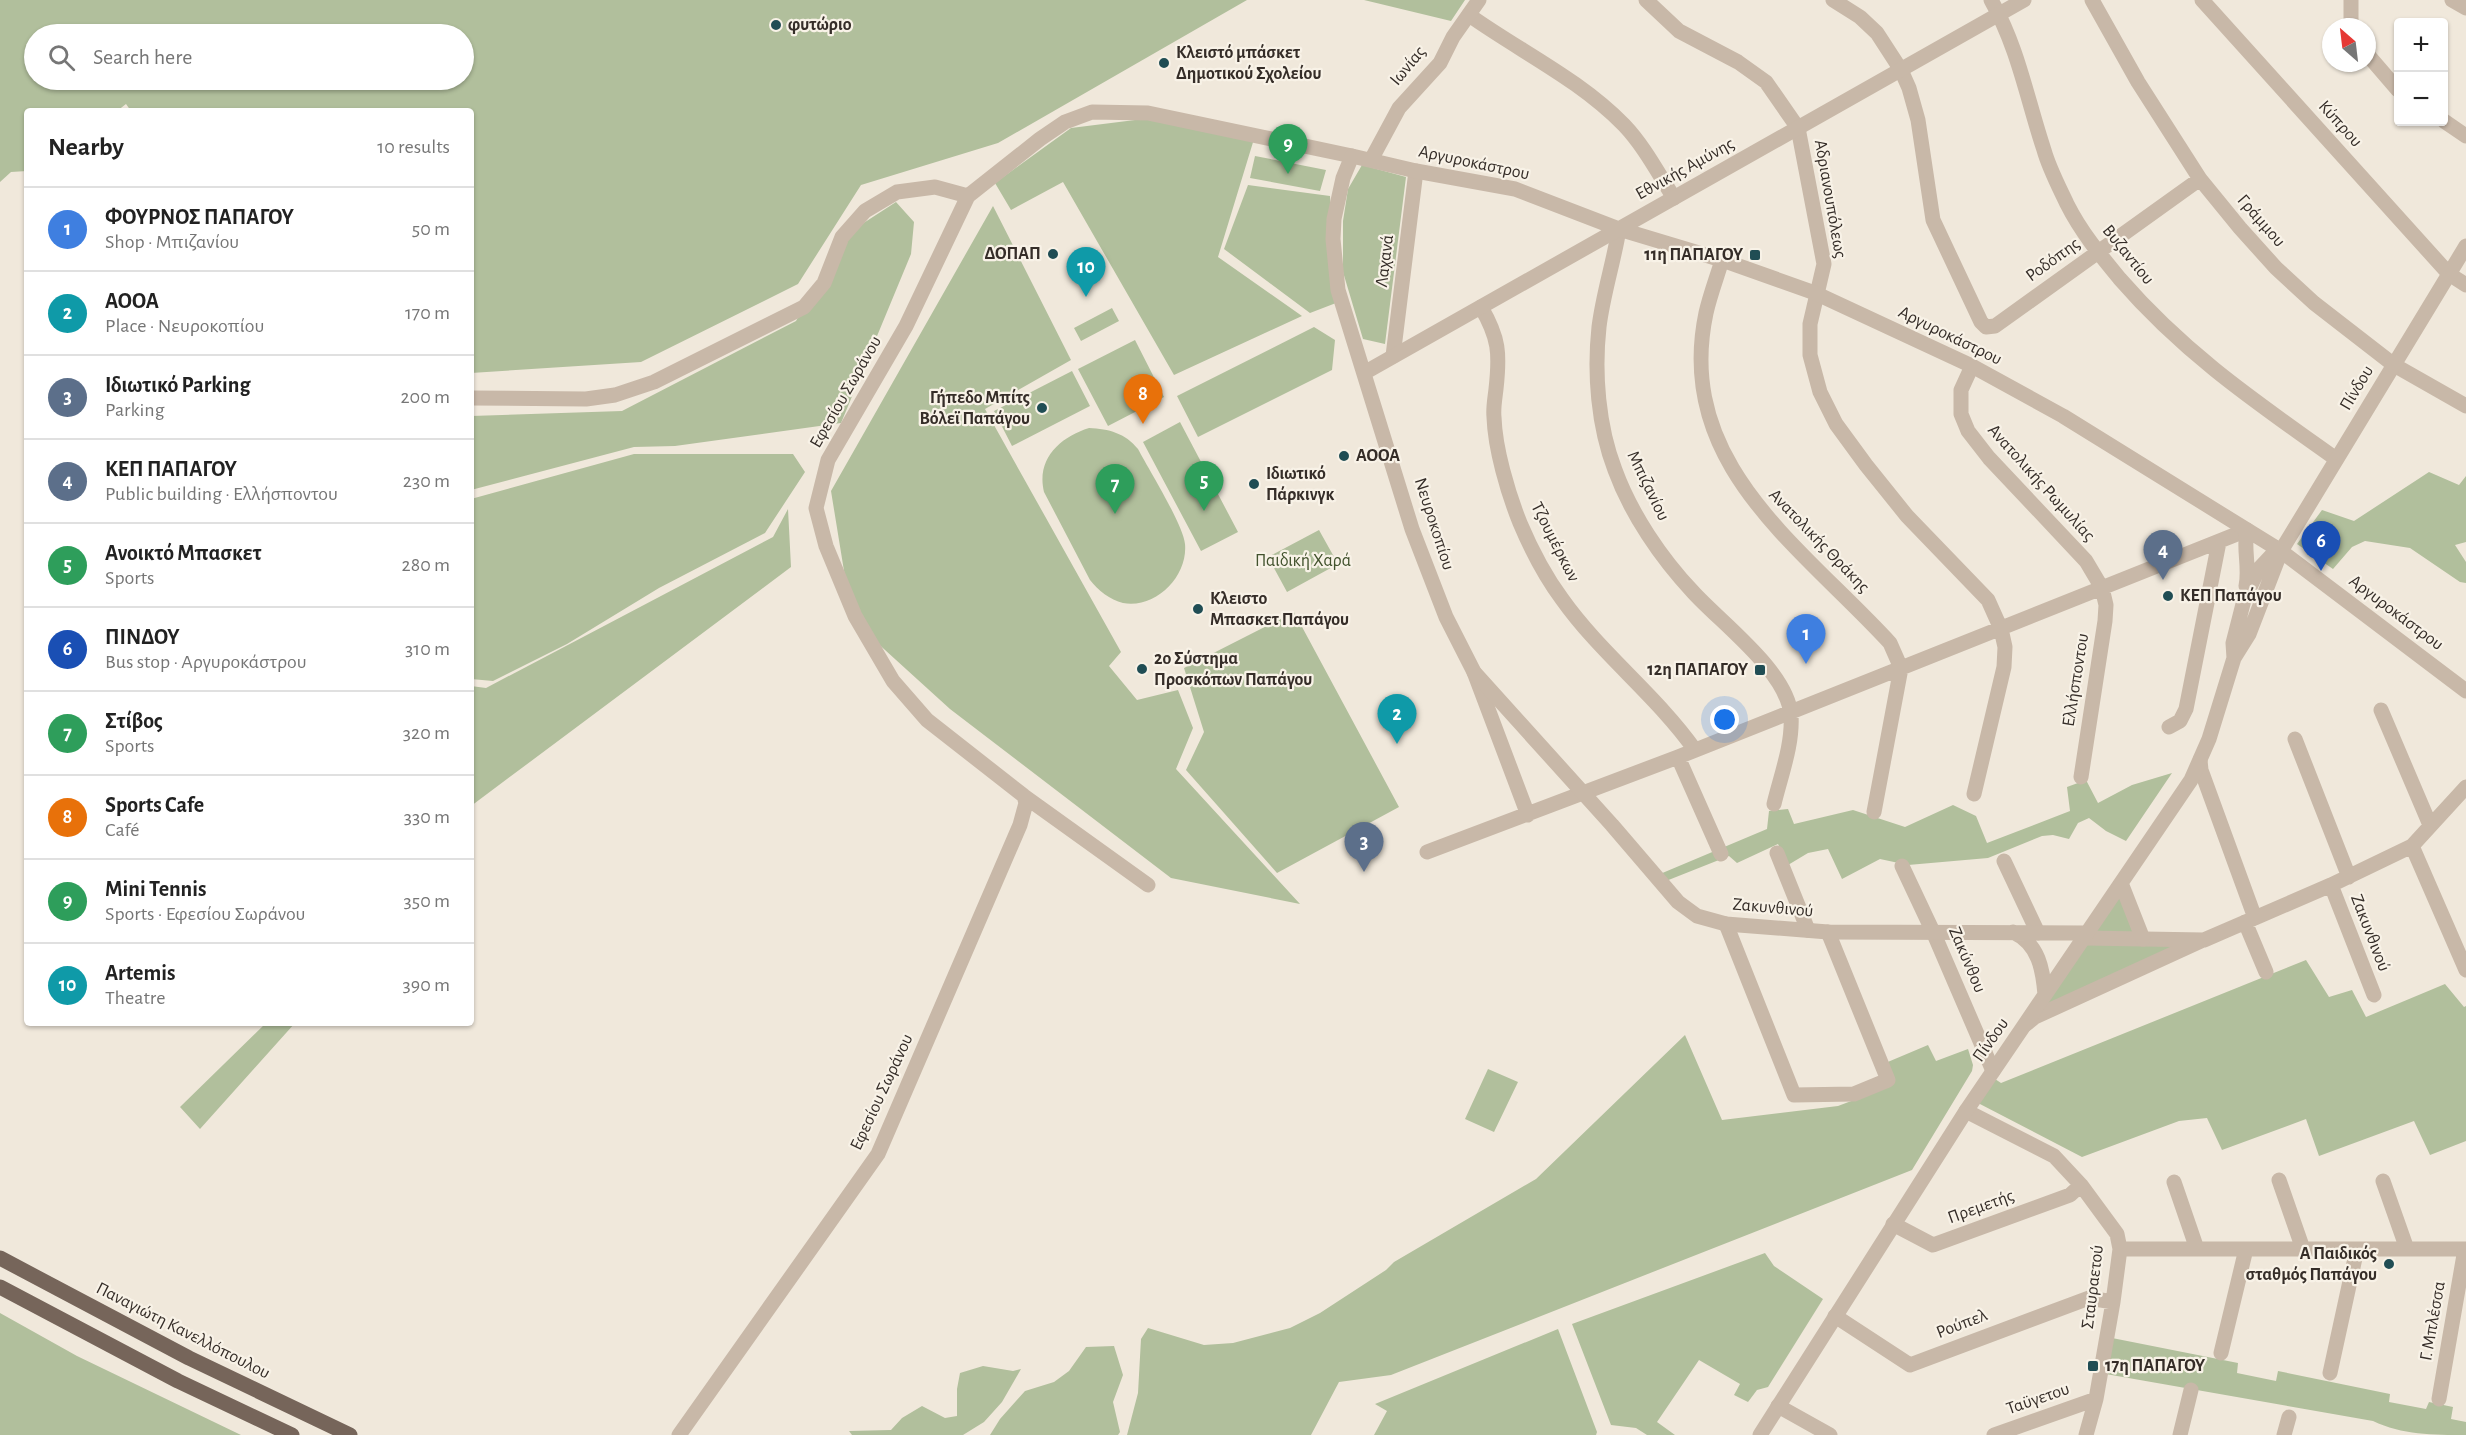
<!DOCTYPE html>
<html lang="en">
<head>
<meta charset="utf-8">
<style>
  :root { --surface:#fff; --page:#f2f2f2; --text:#222; --muted:#767676; --line:#e0e0e0; --accent:#111827 }
  body { margin:0; font-family:"Alegreya Sans",sans-serif; background:var(--page); color:var(--text) }
  .controls { position:absolute; right:18px; top:18px; display:grid; overflow:hidden; border-radius:6px; box-shadow:0 2px 4px #0004 }
  .controls button { width:54px; height:54px; display:grid; place-items:center; padding:0; border:0; border-bottom:2px solid var(--line); background:var(--surface); color:var(--text); font:30px sans-serif }
  .compass { position:absolute; left:2322px; top:18px; width:54px; height:54px; border-radius:50%; background:var(--surface); box-shadow:0 2px 4px #0004; rotate:332deg }
  .you { position:absolute; left:1725px; top:720px; width:21px; height:21px; margin:-15px; border:4px solid #fff; border-radius:50%; background:#1a73e8; box-shadow:0 0 0 9px #1a73e833 }
  .badge { display:grid; place-items:center; width:39px; height:39px; border-radius:50%; background:var(--accent); color:#fff; font-size:20px; font-weight:700 }
  .pin { position:absolute; translate:-50% -50px; filter:drop-shadow(0 2px 3px #0008) }
  .pin::after { content:''; position:absolute; top:32px; width:21px; height:18px; background:inherit; clip-path:polygon(0 0,100% 0,50% 100%) }
  .list { margin:0; padding:0; list-style:none }
  h2 { display:flex; justify-content:space-between; align-items:center; height:78px; margin:0; padding:0 24px; font-size:26px }
  h2 small { font-size:20px; font-weight:400; color:var(--muted) }
  .list li { display:grid; grid-template-columns:39px 1fr auto; gap:18px; align-items:center; box-sizing:border-box; height:84px; padding:0 24px; border-top:2px solid var(--line) }
  .list b { display:block; font-size:22px; white-space:nowrap }
  .list p { margin:0; font-size:20px; white-space:nowrap; color:var(--muted) }
  .list em { font-size:20px; font-style:normal; color:var(--muted) }
  .icon { flex:none; width:33px; height:33px; fill:none; stroke:currentColor; stroke-width:2; stroke-linecap:round; stroke-linejoin:round }
  .map { position:relative; flex:none; width:2466px; height:1435px; overflow:hidden }
  .search { position:absolute; background:var(--surface); box-shadow:0 2px 4px #0004; left:24px; top:24px; width:450px; height:66px; display:flex; align-items:center; gap:15px; box-sizing:border-box; padding:0 21px; border-radius:33px; color:var(--muted); font-size:22px }
  .panel { position:absolute; background:var(--surface); box-shadow:0 2px 4px #0004; left:24px; top:108px; width:450px; height:918px; border-radius:6px }
  .map>svg:first-child { display:block }
</style>
</head>
<body>
<div class="map">
<svg width="2466" height="1435" viewBox="0 0 2466 1435">
  <rect width="100%" height="100%" fill="#f0e8db"/>
  <path fill="#b1bf9c" fill-rule="evenodd" d="M0 0H1247L998 143 861 185 798 284 641 362 471 373V111H131L126 104 117 111H27V171L11 172 0 182ZM34 34H464V80H34Z
    M1364 0H1465L1451 21Z
    M1143 119 1254 139 1218 257 1302 316 1174 375 1063 182 1011 210 995 183 1071 128Z
    M1255 156 1326 170 1320 191 1250 178Z
    M1362 165 1406 177 1385 344 1363 339 1343 272V221L1348 189Z
    M1248 185 1330 196 1336 303 1310 313 1224 249Z
    M896 202 914 222 911 254 841 423 675 446 634 447 471 490V416L622 411 796 321 842 237Z
    M993 206 1071 360 985 409 1121 652 1109 666 1137 700 1178 690 1193 728 1176 769 1300 904 1171 878 950 709 852 620 831 491Z
    M1112 308 1119 321 1081 341 1074 328Z
    M1314 327 1335 340 1332 370 1198 437 1177 396Z
    M1135 340 1164 397 1108 426 1078 369Z
    M1072 371 1090 406 1012 446 994 411Z
    M1180 422 1238 532 1201 551 1143 442Z
    M1089 428C1109 429 1125 433 1138 449 1149 470 1183 524 1185 544 1188 576 1156 609 1123 603 1110 600 1098 590 1090 580L1044 492C1036 459 1060 437 1089 428Z
    M634 454H793L805 472 765 533 659 588 567 644 493 681 471 679V499Z
    M2429 472 2459 485 2466 476V542L2455 545 2466 562V583L2460 582 2410 548 2365 541 2352 547 2333 569 2297 544 2322 510 2354 521Z
    M788 509 791 567 471 806V686L486 688 773 537Z
    M1319 530 1338 564 1287 592 1268 557Z
    M1294 612 1399 807 1277 873 1186 770 1204 732 1184 668Z
    M2172 773 2126 841 2106 831 2089 818 2078 823 2069 839 2053 835 2042 836 1988 858 1908 865 1880 859 1842 879 1828 849 1808 853 1788 865 1778 844 1737 863 1729 856 1666 881 1660 874 1767 829 1769 811 1788 809 1794 824 1853 810 1905 827 1953 805 1976 816 1987 843 2070 811 2067 787 2086 780 2098 803 2132 785Z
    M2117 890 2134 935 2088 932Z
    M2083 940 2186 946 2037 1011Z
    M2306 960 2329 997 2352 990 2366 1017 2445 984 2464 1007 2466 1006V1141L2430 1155 2414 1121 2319 1156 2306 1119 2222 1150 2207 1118 2179 1121 2082 1157 1978 1103 1995 1079 2001 1083Z
    M266 1023H295L200 1129 180 1107Z
    M1685 1035 1722 1120 1838 1106 1891 1086 1883 1064 1928 1045 1936 1061 1968 1049 1973 1065 1972 1071 1912 1170 1391 1375 1339 1382 1311 1435H1127L1138 1393 1141 1339 1148 1328 1204 1345 1233 1343 1290 1328 1320 1313 1386 1270 1394 1262 1536 1179Z
    M1488 1069 1518 1082 1494 1132 1465 1119Z
    M1765 1253 1774 1266 1823 1299 1768 1387 1757 1390 1748 1402 1734 1395 1740 1384 1699 1360 1657 1422 1675 1435H1647L1636 1428 1611 1425 1572 1324Z
    M0 1313 77 1356 241 1435H0Z
    M1558 1329 1597 1432 1596 1435H1374L1387 1411 1375 1404Z
    M2107 1337 2238 1363 2237 1373 2276 1381 2278 1371 2390 1394 2389 1402 2426 1409 2429 1402 2453 1407 2451 1419 2466 1422V1435C2433 1435 2402 1435 2373 1421L2100 1373Z
    M1114 1346 1123 1375 1113 1402 1120 1432 1118 1435H990L1000 1419 1025 1391 1054 1382 1069 1371 1086 1347Z
    M983 1366 1013 1371 1021 1369 1002 1402 984 1422 963 1435H852L849 1431 891 1430 902 1418 922 1406 945 1418 957 1416V1389L960 1373Z"/>
  <g fill="none" stroke-linecap="round" stroke-linejoin="round">
    <path stroke="#c8b8a8" stroke-width="15" d="M1646 0 1679 31 1738 62 1766 82 1798 128 1824 264 1810 324V355L1820 392 1836 424 1866 465 1907 516 1988 600 2001 629 2005 647 2004 667 1974 794
      M1833 0 1860 17 1877 33 1901 70 1909 88 1918 120 1933 220 1981 322 1986 327 1995 326 2200 179
      M1991 0C2018 47 2027 99 2044 150 2049 168 2059 187 2067 204 2081 232 2101 256 2120 279 2185 354 2256 402 2336 459
      M2092 0 2138 82 2200 179 2240 228 2276 268 2314 303 2394 365 2466 406
      M2452 0 2466 8
      M1469 15C1521 52 1579 79 1624 125 1644 146 1658 173 1674 198
      M2351 27V0
      M2367 54 2398 90
      M2444 121 2466 136
      M1619 229C1614 261 1603 294 1599 327 1594 373 1598 426 1615 470 1631 514 1661 558 1693 592 1721 623 1787 671 1791 715 1793 744 1781 775 1774 804
      M1722 260C1717 277 1710 295 1706 313 1674 464 1801 546 1890 643L1901 668 1874 812
      M2449 274 2466 285
      M1481 307C1499 338 1500 353 1496 389 1495 398 1493 408 1494 417 1495 449 1508 493 1520 523 1531 549 1545 576 1562 599 1601 654 1656 695 1695 750
      M1393 356 1416 171
      M1972 366 1961 390V414L1968 431 1989 458 2086 561 2102 588 2106 605 2105 621 2081 777
      M471 398 586 399 615 395 654 382 804 307 824 283 842 237 865 211 897 192 935 187 968 196
      M1474 672 1528 815
      M2381 710 2430 825
      M2169 727 2180 721 2186 709 2219 542
      M2295 739 2349 877
      M1678 757 1721 854
      M2200 760 2201 770 2255 918
      M2412 846 2466 970
      M1427 852 1678 757 2247 530
      M1777 853 1808 930
      M2004 861 2038 933
      M1902 866 1934 934 1993 1071
      M1148 885 1024 796 927 720 893 681 855 616 826 546 816 508 828 460 906 326 968 196 1040 139 1065 122 1092 112 1148 113 1352 156
      M2331 885 2374 995
      M2245 922 2266 972
      M1726 924 1794 1095 1854 1094 1888 1080 1828 932
      M2084 938 2204 940 2331 885 2412 846 2466 787
      M2025 1025 2035 1017 2201 941
      M1966 1111 2054 1156 2081 1185 2117 1234 2120 1249 2113 1302 2096 1399 2086 1435
      M2279 1180 2303 1249
      M2383 1181 2407 1249
      M2174 1182 2197 1249
      M1893 1224 1933 1245 2070 1195 2081 1185
      M2120 1249H2466
      M1835 1316 1910 1365 2089 1298 2113 1302
      M2221 1353 2246 1249
      M2330 1373 2357 1249
      M2439 1399 2465 1249
      M1778 1406 1830 1435
      M679 1435 878 1154 1020 825 1026 803 1024 796
      M1994 1435 2096 1399
      M2180 1435 2191 1390
      M2284 1435 2289 1417"/>
    <path stroke="#c8b8a8" stroke-width="15" d="M2202 0 2449 274
      M1371 160 1399 108 1440 63 1453 37 1479 0
      M1364 373 2024 0
      M2246 586C2250 567 2243 550 2247 530
      M2234 658 2249 634 2281 551 2466 246
      M2121 883 2143 939
      M2013 932C2039 944 2043 970 2045 995
      M2087 933 1828 932 1726 924 1697 916 1678 902 1612 825 1474 672 1446 617 1412 529 1338 290 1333 239 1334 219 1343 178 1352 156 1416 171 1515 189 1619 229 1722 260 1815 293 1972 366 2063 416 2281 551 2466 691
      M1760 1435 1966 1111 2191 780 2209 739 2234 658 2233 643 2244 600 2258 570 2273 554 2281 551"/>
    <path stroke="#76655a" stroke-width="15" d="M0 1258 189 1358 350 1435
      M0 1287 178 1381 292 1435"/>
  </g>
  <g fill="#204d54" stroke="#f8f2e7" stroke-width="2">
    <circle cx="776" cy="25" r="6"/>
    <circle cx="1164" cy="63" r="6"/>
    <circle cx="1053" cy="254" r="6"/>
    <rect x="1749" y="249" width="12" height="12" rx="3"/>
    <circle cx="1042" cy="408" r="6"/>
    <circle cx="1344" cy="456" r="6"/>
    <circle cx="1254" cy="484" r="6"/>
    <circle cx="2168" cy="596" r="6"/>
    <circle cx="1198" cy="609" r="6"/>
    <circle cx="1142" cy="669" r="6"/>
    <rect x="1754" y="664" width="12" height="12" rx="3"/>
    <circle cx="2389" cy="1264" r="6"/>
    <rect x="2087" y="1360" width="12" height="12" rx="3"/>
  </g>
  <g text-anchor="middle" dominant-baseline="central" stroke-width="4.5" stroke-linejoin="round" paint-order="stroke">
    <g font-size="18" font-weight="bold" fill="#352d28" stroke="#f8f2e7" text-anchor="start">
      <text x="788" y="25">φυτώριο</text>
      <text x="1176" y="53">Κλειστό μπάσκετ<tspan x="1176" dy="21">Δημοτικού Σχολείου</tspan></text>
      <text x="1041" y="254" text-anchor="end">ΔΟΠΑΠ</text>
      <text x="1743" y="255" text-anchor="end">11η ΠΑΠΑΓΟΥ</text>
      <text x="1030" y="398" text-anchor="end">Γήπεδο Μπίτς<tspan x="1030" dy="21">Βόλεϊ Παπάγου</tspan></text>
      <text x="1356" y="456">ΑΟΟΑ</text>
      <text x="1266" y="474">Ιδιωτικό<tspan x="1266" dy="21">Πάρκινγκ</tspan></text>
      <text x="2180" y="596">ΚΕΠ Παπάγου</text>
      <text x="1210" y="599">Κλειστο<tspan x="1210" dy="21">Μπασκετ Παπάγου</tspan></text>
      <text x="1154" y="659">2ο Σύστημα<tspan x="1154" dy="21">Προσκόπων Παπάγου</tspan></text>
      <text x="1748" y="670" text-anchor="end">12η ΠΑΠΑΓΟΥ</text>
      <text x="2377" y="1254" text-anchor="end">Α Παιδικός<tspan x="2377" dy="21">σταθμός Παπάγου</tspan></text>
      <text x="2105" y="1366">17η ΠΑΠΑΓΟΥ</text>
    </g>
    <g font-size="18" fill="#352d28" stroke="#f8f2e7">
      <text transform="translate(1408 66) rotate(-50)">Ιωνίας</text>
      <text transform="translate(2340 124) rotate(48)">Κύπρου</text>
      <text transform="translate(1474 163) rotate(12)">Αργυροκάστρου</text>
      <text transform="translate(1685 169) rotate(-29)">Εθνικής Αμύνης</text>
      <text transform="translate(1830 199) rotate(80)">Αδριανουπόλεως</text>
      <text transform="translate(2261 221) rotate(49)">Γράμμου</text>
      <text transform="translate(2128 255) rotate(51)">Βυζαντίου</text>
      <text transform="translate(2053 260) rotate(-36)">Ροδόπης</text>
      <text transform="translate(1385 261) rotate(-83)">Λαχανά</text>
      <text transform="translate(1950 336) rotate(26)">Αργυροκάστρου</text>
      <text transform="translate(2357 388) rotate(-59)">Πίνδου</text>
      <text transform="translate(846 392) rotate(-60)">Εφεσίου Σωράνου</text>
      <text transform="translate(2041 483) rotate(48)">Ανατολικής Ρωμυλίας</text>
      <text transform="translate(1648 486) rotate(64)">Μπιζανίου</text>
      <text transform="translate(1434 524) rotate(72)">Νευροκοπίου</text>
      <text transform="translate(1819 541) rotate(46)">Ανατολικής Θράκης</text>
      <text transform="translate(1555 542) rotate(63)">Τζουμέρκων</text>
      <text transform="translate(2396 613) rotate(37)">Αργυροκάστρου</text>
      <text transform="translate(2076 680) rotate(-81)">Ελλήσποντου</text>
      <text transform="translate(1773 908) rotate(5)">Ζακυνθινού</text>
      <text transform="translate(2370 933) rotate(69)">Ζακυνθινού</text>
      <text transform="translate(1967 960) rotate(67)">Ζακύνθου</text>
      <text transform="translate(1991 1040) rotate(-55)">Πίνδου</text>
      <text transform="translate(882 1092) rotate(-65)">Εφεσίου Σωράνου</text>
      <text transform="translate(1981 1207) rotate(-20)">Πρεμετής</text>
      <text transform="translate(2093 1287) rotate(-83)">Σταυραετού</text>
      <text transform="translate(2433 1321) rotate(-80)">Γ. Μπλέσσα</text>
      <text transform="translate(1962 1324) rotate(-21)">Ρούπελ</text>
      <text transform="translate(183 1331) rotate(27)">Παναγιώτη Κανελλόπουλου</text>
      <text transform="translate(2038 1399) rotate(-19)">Ταϋγετου</text>
    </g>
    <g font-size="18" fill="#42522d" stroke="#f8f2e7">
      <text x="1303" y="561">Παιδική Χαρά</text>
    </g>
  </g>
</svg>
<div class="controls">
<button>+</button>
<button>−</button>
</div>
<svg class="compass" viewBox="-18 -18 36 36"><path d="M0-13l5 13h-10z" fill="#e53935"/><path d="M0 13l5-13h-10z" fill="#767676"/></svg>
<div class="you"></div>
<div class="pin badge" style="left:1806px;top:664px;background:#3f7fe0">1</div>
<div class="pin badge" style="left:1397px;top:744px;background:#0f9aa8">2</div>
<div class="pin badge" style="left:1364px;top:872px;background:#5c6f8a">3</div>
<div class="pin badge" style="left:2163px;top:580px;background:#5c6f8a">4</div>
<div class="pin badge" style="left:1204px;top:511px;background:#2e9e5b">5</div>
<div class="pin badge" style="left:2321px;top:571px;background:#1a4fb4">6</div>
<div class="pin badge" style="left:1115px;top:514px;background:#2e9e5b">7</div>
<div class="pin badge" style="left:1143px;top:424px;background:#e8710a">8</div>
<div class="pin badge" style="left:1288px;top:174px;background:#2e9e5b">9</div>
<div class="pin badge" style="left:1086px;top:297px;background:#0f9aa8">10</div>
<div class="search"><svg class="icon" aria-label="search" viewBox="0 0 24 24"><circle cx="10" cy="10" r="6"/><path d="M15 15l6 6"/></svg>Search here</div>
<section class="panel">
<h2>Nearby<small>10 results</small></h2>
<ul class="list">
<li><span class="badge" style="background:#3f7fe0">1</span><div><b>ΦΟΥΡΝΟΣ ΠΑΠΑΓΟΥ</b><p>Shop · Μπιζανίου</p></div><em>50 m</em></li>
<li><span class="badge" style="background:#0f9aa8">2</span><div><b>AOOA</b><p>Place · Νευροκοπίου</p></div><em>170 m</em></li>
<li><span class="badge" style="background:#5c6f8a">3</span><div><b>Ιδιωτικό Parking</b><p>Parking</p></div><em>200 m</em></li>
<li><span class="badge" style="background:#5c6f8a">4</span><div><b>ΚΕΠ ΠΑΠΑΓΟΥ</b><p>Public building · Ελλήσποντου</p></div><em>230 m</em></li>
<li><span class="badge" style="background:#2e9e5b">5</span><div><b>Ανοικτό Μπασκετ</b><p>Sports</p></div><em>280 m</em></li>
<li><span class="badge" style="background:#1a4fb4">6</span><div><b>ΠΙΝΔΟΥ</b><p>Bus stop · Αργυροκάστρου</p></div><em>310 m</em></li>
<li><span class="badge" style="background:#2e9e5b">7</span><div><b>Στίβος</b><p>Sports</p></div><em>320 m</em></li>
<li><span class="badge" style="background:#e8710a">8</span><div><b>Sports Cafe</b><p>Café</p></div><em>330 m</em></li>
<li><span class="badge" style="background:#2e9e5b">9</span><div><b>Mini Tennis</b><p>Sports · Εφεσίου Σωράνου</p></div><em>350 m</em></li>
<li><span class="badge" style="background:#0f9aa8">10</span><div><b>Artemis</b><p>Theatre</p></div><em>390 m</em></li>
</ul>
</section>
</div>
</body>
</html>
